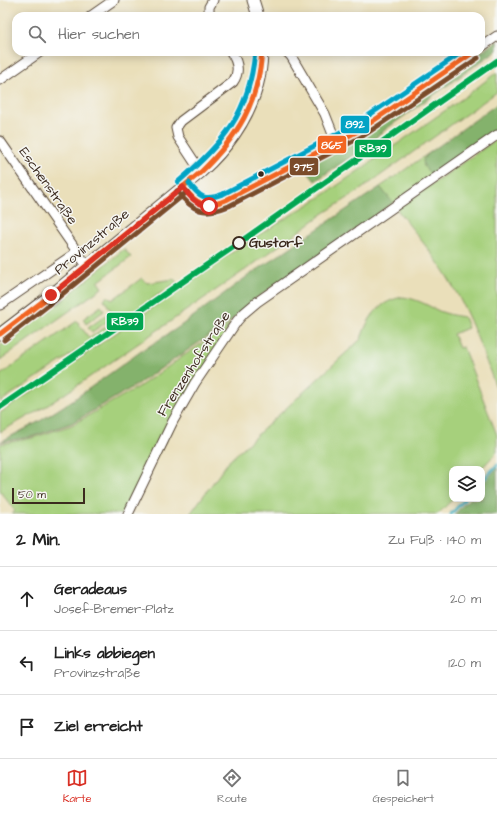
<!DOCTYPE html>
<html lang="de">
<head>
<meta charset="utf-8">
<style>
  :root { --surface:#fff; --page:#f2f2f2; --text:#222; --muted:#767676; --line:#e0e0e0; --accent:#d93025 }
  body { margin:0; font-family:"Architects Daughter",sans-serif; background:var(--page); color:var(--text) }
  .controls { position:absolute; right:12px; bottom:12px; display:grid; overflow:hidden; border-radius:8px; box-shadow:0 2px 10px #0003 }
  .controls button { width:36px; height:36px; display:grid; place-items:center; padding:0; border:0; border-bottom:1px solid var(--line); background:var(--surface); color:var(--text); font:20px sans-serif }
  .scale { position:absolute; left:12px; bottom:10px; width:73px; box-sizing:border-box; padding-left:4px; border:2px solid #3b2a1e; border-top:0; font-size:11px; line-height:14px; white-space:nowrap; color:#3b2a1e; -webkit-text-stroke:3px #f6f6f2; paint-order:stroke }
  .stop { position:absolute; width:12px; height:12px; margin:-9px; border:3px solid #d93025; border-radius:50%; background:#fff }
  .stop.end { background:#d93025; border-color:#fff; box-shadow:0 1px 4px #0008 }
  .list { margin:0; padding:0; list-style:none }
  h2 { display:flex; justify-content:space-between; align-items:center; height:52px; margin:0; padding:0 16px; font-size:17px }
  h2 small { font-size:13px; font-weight:400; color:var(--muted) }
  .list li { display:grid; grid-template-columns:26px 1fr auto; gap:12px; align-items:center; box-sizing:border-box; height:64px; padding:0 16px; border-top:1px solid var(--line) }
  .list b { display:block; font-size:15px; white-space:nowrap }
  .list p { margin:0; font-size:13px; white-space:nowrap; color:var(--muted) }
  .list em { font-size:13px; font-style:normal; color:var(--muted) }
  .icon { flex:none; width:22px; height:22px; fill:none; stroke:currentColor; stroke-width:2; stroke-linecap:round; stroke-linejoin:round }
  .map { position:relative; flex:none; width:497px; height:514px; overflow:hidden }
  .search { position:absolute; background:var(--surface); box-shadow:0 2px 10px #0003; left:12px; right:12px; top:12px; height:44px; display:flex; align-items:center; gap:10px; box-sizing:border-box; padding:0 14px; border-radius:12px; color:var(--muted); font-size:15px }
  .sheet { height:244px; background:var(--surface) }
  nav { display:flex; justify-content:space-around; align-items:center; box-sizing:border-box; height:56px; border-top:1px solid var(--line); background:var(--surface); font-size:11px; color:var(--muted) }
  nav a { display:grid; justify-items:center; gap:2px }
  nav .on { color:var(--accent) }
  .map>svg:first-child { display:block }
</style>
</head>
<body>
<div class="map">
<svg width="497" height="514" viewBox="0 0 497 514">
  <rect width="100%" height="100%" fill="#f6f6f2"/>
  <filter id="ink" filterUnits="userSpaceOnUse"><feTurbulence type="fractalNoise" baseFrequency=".025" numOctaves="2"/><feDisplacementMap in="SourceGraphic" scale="8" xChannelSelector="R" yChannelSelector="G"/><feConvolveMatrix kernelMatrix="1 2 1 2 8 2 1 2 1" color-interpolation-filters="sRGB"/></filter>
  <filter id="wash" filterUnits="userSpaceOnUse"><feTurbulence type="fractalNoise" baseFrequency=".012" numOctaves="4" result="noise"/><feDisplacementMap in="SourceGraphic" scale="16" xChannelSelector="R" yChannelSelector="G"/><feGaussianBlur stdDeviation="0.9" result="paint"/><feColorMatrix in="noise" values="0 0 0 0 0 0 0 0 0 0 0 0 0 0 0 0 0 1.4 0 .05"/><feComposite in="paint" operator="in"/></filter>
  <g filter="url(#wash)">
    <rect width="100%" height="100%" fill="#eadfba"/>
    <path fill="#a6d07c" stroke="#707d4d" d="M497 72V92L356 193 324 213 251 266 75 387 45 407 0 432V413L244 244 325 194 466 96Z
      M497 139V390C483 354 471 316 451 283 436 257 416 234 398 211V208Z
      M429 153 423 160 435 175 393 203 380 187Z
      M124 249 131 257 98 282 102 288 0 360V346L55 306Z
      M142 278 147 283 174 279 177 282 93 340 0 402V375L77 321 89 338 116 320 104 299 108 296 112 300Z
      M403 297C417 299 427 305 439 311 447 314 455 316 464 317L468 328 453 334 459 348 463 347 497 435V452L481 469H452L453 499 438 514H190L229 461 361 339C368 317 379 301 403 297Z
      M101 306 104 311 86 324 83 319Z
      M106 315 110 320 92 332 88 328Z
      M231 323 124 514H12L15 511 0 491V444L32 438 72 425 143 384Z"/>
    <path fill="#84b26c" stroke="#606e45" d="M497 41V50L386 129 360 151 315 181 301 164 372 125Z
      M497 104V132L435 175H432L424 167 423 160 429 153Z
      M380 187 393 203 251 302 232 320 138 384 72 423 31 437 0 442 40 421 73 400 140 352 179 327 245 278Z
      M497 468V514H455L469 499H482V485Z"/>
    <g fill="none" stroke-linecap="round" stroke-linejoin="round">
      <path stroke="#42afc0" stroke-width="3" d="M482 481 497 465
        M451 514 465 499"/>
    </g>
  </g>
  <g filter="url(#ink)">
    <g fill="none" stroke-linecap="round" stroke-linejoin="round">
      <defs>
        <path id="minor" d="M91 16 114 0
          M209 16V7L213 0
          M481 47 497 36
          M287 52 291 56 325 114 336 142
          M0 80 40 52
          M0 141 87 266
          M201 172 178 137 176 128 181 121 233 82C240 72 238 62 231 52
          M183 187C196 205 204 210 226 200L360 130 474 52
          M0 305 77 252
          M128 514 173 421 195 383 237 321 244 313 257 302 497 135"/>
        <path id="tertiary" d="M253 0 258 16
          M0 334 51 295 201 172C236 140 261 100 262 52"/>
      </defs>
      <use href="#minor" stroke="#554535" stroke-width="11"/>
      <use href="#tertiary" stroke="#554535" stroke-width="13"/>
      <use href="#minor" stroke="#fff" stroke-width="9"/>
      <use href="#tertiary" stroke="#fff" stroke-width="11"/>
      <defs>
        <path id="bus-1" d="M183 187C197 205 205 209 226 200L360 130 474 52
          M0 334 51 295 201 172C238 136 258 104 262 52"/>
        <path id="bus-2" d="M177 191C193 212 204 216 229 206L363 136 478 58
          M4 340 55 300 187 192"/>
        <path id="bus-3" d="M178 182C224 142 249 114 255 52
          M189 183C200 198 205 201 223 194L356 124 462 52"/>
      </defs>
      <use href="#bus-1" stroke="#f6f6f2" stroke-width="8"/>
      <use href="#bus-2" stroke="#f6f6f2" stroke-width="8"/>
      <use href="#bus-3" stroke="#f6f6f2" stroke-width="8"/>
      <use href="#bus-1" stroke="#f26522" stroke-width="5"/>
      <use href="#bus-2" stroke="#7a4b2a" stroke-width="5"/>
      <use href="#bus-3" stroke="#03a3c5" stroke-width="5"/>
      <defs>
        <path id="rail-1" d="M0 407 239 243 497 61"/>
      </defs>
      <use href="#rail-1" stroke="#f6f6f2" stroke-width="9"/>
      <use href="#rail-1" stroke="#00a651" stroke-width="6"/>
    </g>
  </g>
  <g fill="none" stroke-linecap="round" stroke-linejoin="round" filter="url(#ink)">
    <path stroke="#d93025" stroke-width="5" d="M51 295 183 187C190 197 196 205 209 206"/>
  </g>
  <circle fill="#3b2a1e" stroke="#f6f6f2" stroke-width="1.5" cx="261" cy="174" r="3.5"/>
  <circle fill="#f6f6f2" stroke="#3b2a1e" stroke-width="2" cx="239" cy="243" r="6"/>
  <g text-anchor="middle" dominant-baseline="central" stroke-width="3" stroke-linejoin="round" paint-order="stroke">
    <g font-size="14" fill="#3b2a1e" stroke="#f6f6f2">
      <text transform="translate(48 186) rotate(55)">Eschenstraße</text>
      <text transform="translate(92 242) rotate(-40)">Provinzstraße</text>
      <text transform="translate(194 364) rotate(-57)">Frenzenhofstraße</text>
    </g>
    <g font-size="14" font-weight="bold" fill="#3b2a1e" stroke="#f6f6f2" text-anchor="start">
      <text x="249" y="243">Gustorf</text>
    </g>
  </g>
  <g stroke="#f6f6f2" stroke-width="1.5">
    <rect x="340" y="115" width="30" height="19" rx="4" fill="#03a3c5"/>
    <rect x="317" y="135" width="30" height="19" rx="4" fill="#f26522"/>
    <rect x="354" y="139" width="38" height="19" rx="4" fill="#00a651"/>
    <rect x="289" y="157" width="30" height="19" rx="4" fill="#7a4b2a"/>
    <rect x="106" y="312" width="38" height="19" rx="4" fill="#00a651"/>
  </g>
  <g font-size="11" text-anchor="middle" font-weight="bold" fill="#fff">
    <text x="355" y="128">892</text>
    <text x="332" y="149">865</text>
    <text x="373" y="152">RB39</text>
    <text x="304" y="171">975</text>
    <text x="125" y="325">RB39</text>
  </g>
</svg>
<div class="controls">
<button><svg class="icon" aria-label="layers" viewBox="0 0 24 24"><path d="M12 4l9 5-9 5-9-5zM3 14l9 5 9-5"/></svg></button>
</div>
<div class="scale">50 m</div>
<div class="stop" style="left:209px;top:206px"></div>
<div class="stop end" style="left:51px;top:295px"></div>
<div class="search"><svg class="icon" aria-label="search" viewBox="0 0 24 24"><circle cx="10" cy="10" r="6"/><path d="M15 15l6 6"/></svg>Hier suchen</div>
</div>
<section class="sheet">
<h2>2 Min.<small>Zu Fuß · 140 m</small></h2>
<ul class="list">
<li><svg class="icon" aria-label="ahead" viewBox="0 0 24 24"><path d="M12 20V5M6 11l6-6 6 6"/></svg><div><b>Geradeaus</b><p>Josef-Bremer-Platz</p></div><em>20 m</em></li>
<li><svg class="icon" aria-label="left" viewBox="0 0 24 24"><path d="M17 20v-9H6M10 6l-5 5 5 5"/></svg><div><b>Links abbiegen</b><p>Provinzstraße</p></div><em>120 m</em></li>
<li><svg class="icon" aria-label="arrive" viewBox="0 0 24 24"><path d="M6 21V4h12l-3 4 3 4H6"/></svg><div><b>Ziel erreicht</b></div></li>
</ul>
</section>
<nav>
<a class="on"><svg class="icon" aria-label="map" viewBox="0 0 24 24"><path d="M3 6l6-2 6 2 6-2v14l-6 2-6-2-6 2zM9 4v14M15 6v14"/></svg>Karte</a>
<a><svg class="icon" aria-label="directions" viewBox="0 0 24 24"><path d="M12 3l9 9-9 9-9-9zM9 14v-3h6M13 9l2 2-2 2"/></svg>Route</a>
<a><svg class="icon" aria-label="saved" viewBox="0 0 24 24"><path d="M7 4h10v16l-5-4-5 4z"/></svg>Gespeichert</a>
</nav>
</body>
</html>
